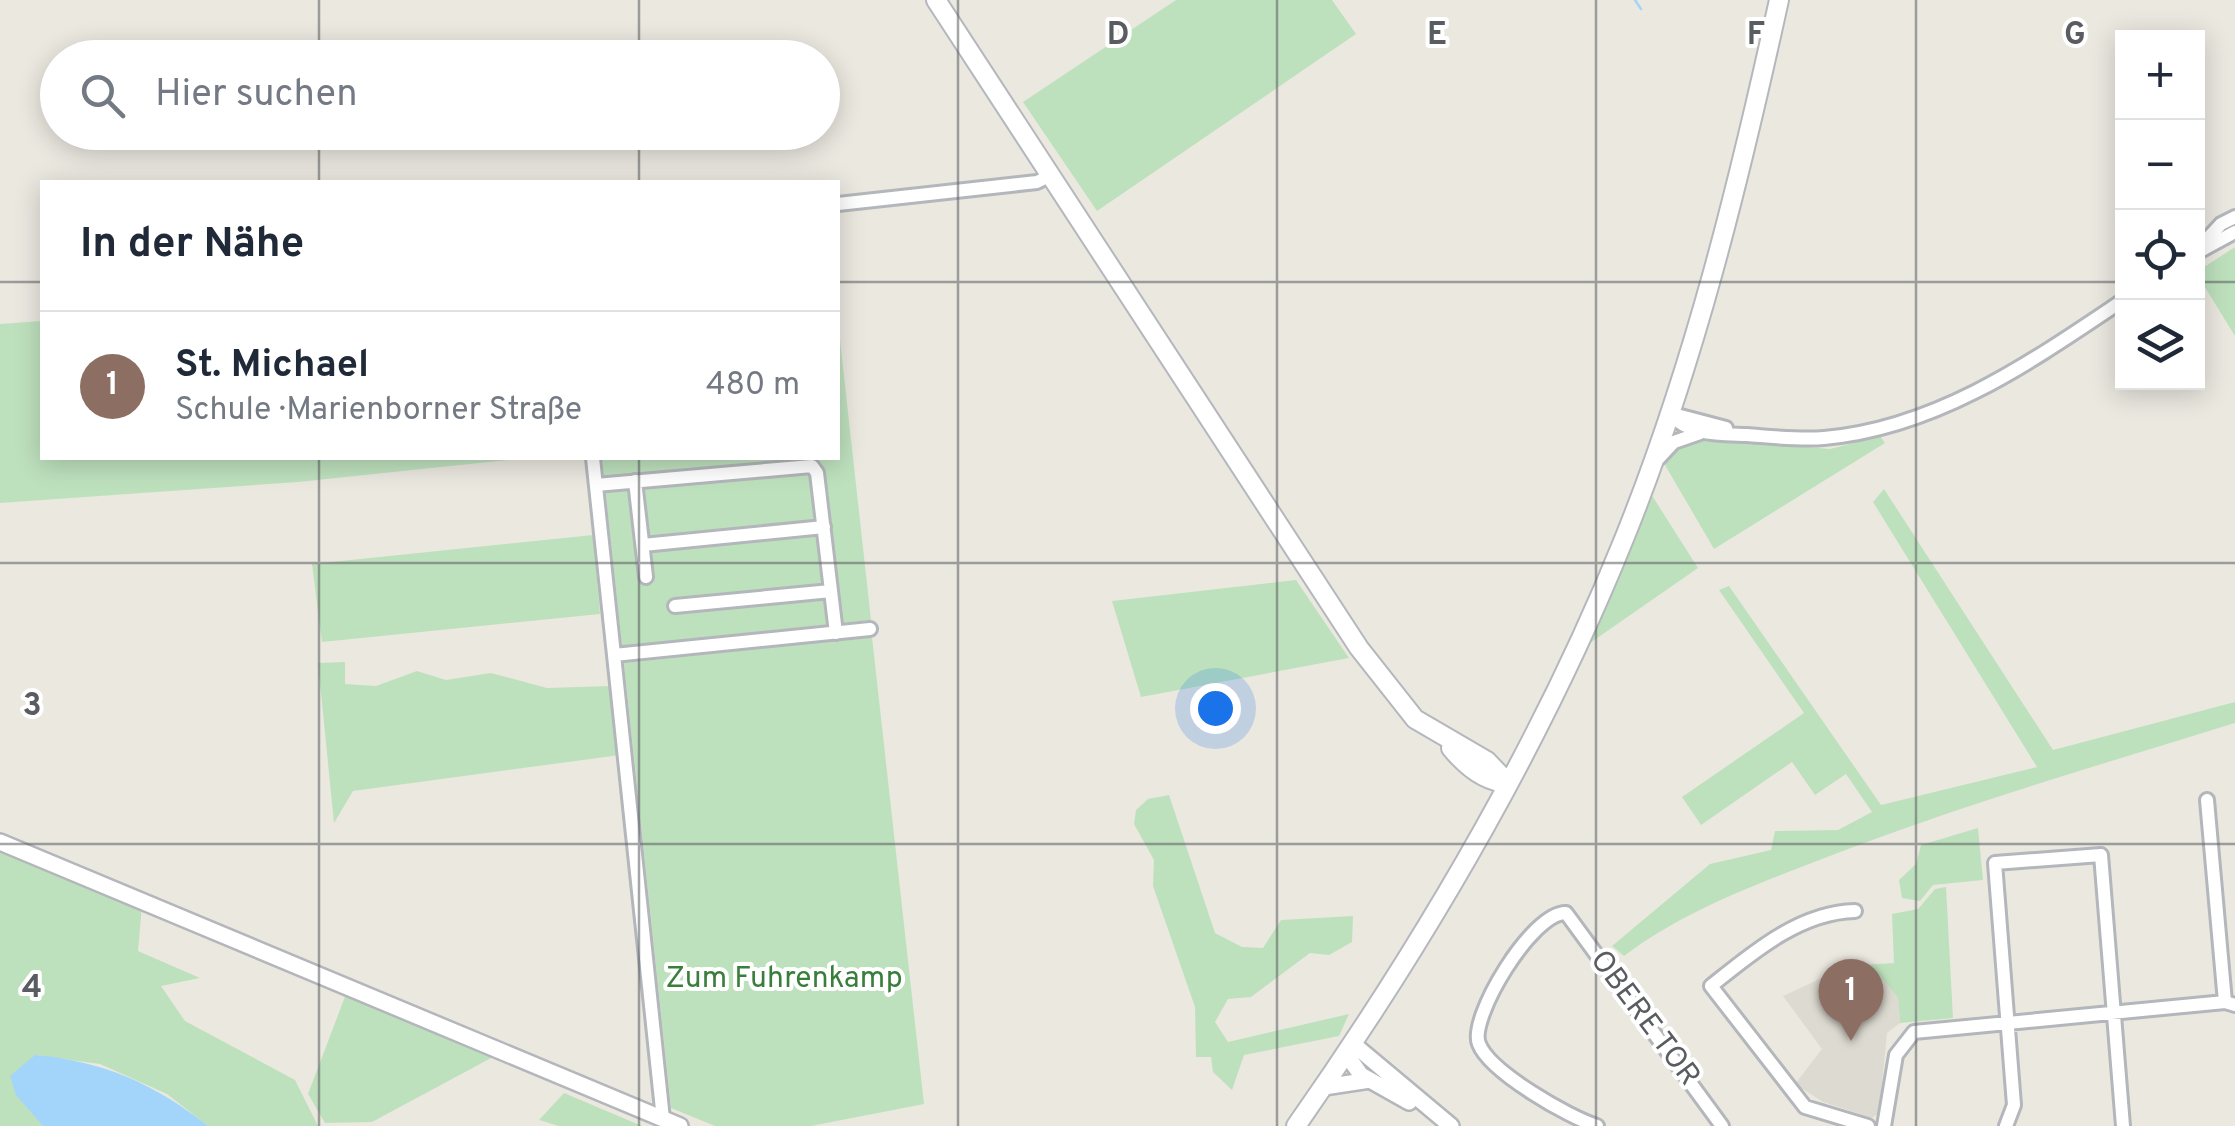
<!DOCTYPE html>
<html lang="de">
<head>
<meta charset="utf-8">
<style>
  :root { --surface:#fff; --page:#f2f2f3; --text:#1f2937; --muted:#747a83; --line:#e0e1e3; --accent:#dc3d34 }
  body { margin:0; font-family:Overpass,sans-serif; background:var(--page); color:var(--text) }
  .controls { position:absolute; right:30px; top:30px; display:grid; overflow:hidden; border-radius:0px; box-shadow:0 5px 25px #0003 }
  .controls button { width:90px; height:90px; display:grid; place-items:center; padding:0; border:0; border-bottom:2px solid var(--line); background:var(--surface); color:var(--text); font:50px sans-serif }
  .you { position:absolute; left:1215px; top:708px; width:35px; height:35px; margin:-25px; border:8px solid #fff; border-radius:50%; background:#1a73e8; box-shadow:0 0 0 15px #1a73e833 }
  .badge { display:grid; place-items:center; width:65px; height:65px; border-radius:50%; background:var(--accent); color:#fff; font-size:32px; font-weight:700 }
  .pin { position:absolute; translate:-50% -82px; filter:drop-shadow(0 2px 5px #0008) }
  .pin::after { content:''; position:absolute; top:52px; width:35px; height:30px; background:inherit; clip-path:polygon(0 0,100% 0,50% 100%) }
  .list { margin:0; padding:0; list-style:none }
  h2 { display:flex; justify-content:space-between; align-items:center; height:130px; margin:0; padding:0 40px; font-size:42px }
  h2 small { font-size:32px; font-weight:400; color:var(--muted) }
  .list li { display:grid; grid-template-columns:65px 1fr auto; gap:30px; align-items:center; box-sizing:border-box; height:150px; padding:0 40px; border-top:2px solid var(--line) }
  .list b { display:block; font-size:38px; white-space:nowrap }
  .list p { margin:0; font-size:32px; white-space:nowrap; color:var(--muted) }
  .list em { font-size:32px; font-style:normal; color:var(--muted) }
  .icon { flex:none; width:55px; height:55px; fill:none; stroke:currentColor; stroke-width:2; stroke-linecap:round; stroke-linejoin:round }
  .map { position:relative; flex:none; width:2235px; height:1126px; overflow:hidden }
  .search { position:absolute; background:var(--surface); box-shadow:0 5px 25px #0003; left:40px; top:40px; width:800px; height:110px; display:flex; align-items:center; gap:25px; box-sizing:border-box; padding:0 35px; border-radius:55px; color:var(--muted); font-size:38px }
  .panel { position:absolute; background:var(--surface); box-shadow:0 5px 25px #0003; left:40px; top:180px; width:800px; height:280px; border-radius:0px }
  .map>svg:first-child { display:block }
</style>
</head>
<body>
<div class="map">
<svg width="2235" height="1126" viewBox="0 0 2235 1126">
  <rect width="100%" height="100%" fill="#ebe8e0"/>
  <path fill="#dddad1" d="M1841 969 1880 976 1898 998 1900 1023 1887 1033 1879 1113 1872 1118 1823 1102 1795 1084 1822 1049 1783 996Z"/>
  <path fill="#bee1bd" d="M1176 0H1332L1356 34 1097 211 1023 102Z
    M2235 247V336L2198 276V271Z
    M42 321V458H527L298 482 0 503V324Z
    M838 322 871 620 622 646 602 458H838Z
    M1880 436 1885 443 1714 549 1665 465 1679 447 1705 439 1830 449Z
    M1884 489 2053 750 2235 702V723C2097 766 1957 806 1822 859 1752 886 1684 911 1624 956L1612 946 1710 864 1771 850 1775 831 1838 830 1872 812 1846 774 1815 795 1792 762 1701 825 1682 797 1804 713 1719 590 1729 586 1881 805 2037 767 1873 502Z
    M1651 494 1698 568 1590 643Z
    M593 535 600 614 322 642 312 564Z
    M1296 580 1349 658 1141 697 1112 601Z
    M872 637 924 1104 811 1126H715L671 1108 624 663Z
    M345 662V684L376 686 417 671 446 680 491 673 547 688 610 686 620 755 353 791 334 823 318 663Z
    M1169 795 1215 933 1242 947 1263 948 1281 920 1353 916 1352 942 1329 955 1310 953 1251 997 1228 999 1215 1022 1228 1042 1349 1014 1339 1036 1244 1055 1232 1090 1213 1072 1211 1057H1196L1195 1007 1153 886 1154 860 1134 824 1136 810 1148 799Z
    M1978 828 1983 880 1933 885 1920 901 1902 898 1899 880 1916 864 1921 845Z
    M0 844 142 905 138 951 200 978 161 986 185 1021 295 1080 318 1126H208L167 1094 100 1064 35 1055 43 1126H0Z
    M1946 887 1953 1018 1900 1023 1898 998 1880 976H1864L1862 965 1894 963 1892 914 1918 909 1935 889Z
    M346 994 493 1057 372 1122 325 1123 308 1094Z
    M564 1093 642 1126H559L539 1120Z"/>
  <path fill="#a2d5f9" d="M35 1055C103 1061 155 1084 208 1126H43L16 1095 10 1076Z"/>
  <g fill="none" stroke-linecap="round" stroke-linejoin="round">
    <path stroke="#a2d5f9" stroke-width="2.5" d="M1635 0 1641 9"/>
    <defs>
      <path id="minor" d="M838 204 1037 182 1051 175
        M2198 249 2221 224 2235 217
        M2200 251 2235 232
        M1669 413C1689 436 1719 434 1747 435 1773 437 1798 440 1824 438 1937 428 2031 362 2122 301
        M1669 413 1726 428
        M593 458 614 655 870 629
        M1659 458 1674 442 1700 433
        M635 481 646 577
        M596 485 812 466 817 473 836 633
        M643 545 824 527
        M675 606 831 591
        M614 655 663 1119
        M2207 800 2225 1002
        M1855 911C1800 912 1752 953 1711 986L1805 1107 1868 1126
        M1597 1126C1568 1117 1490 1072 1479 1044 1468 1019 1532 912 1566 913L1722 1126
        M1884 1126 1896 1055 1914 1032 2225 1002 2235 1005
        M2006 1126 2014 1105 1995 863 2101 855 2123 1126"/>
      <path id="tertiary" d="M0 842 680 1126
        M1353 1044 1451 1126
        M1346 1054 1361 1075 1409 1102
        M1324 1087 1370 1080"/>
      <path id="secondary" d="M936 0 1359 648 1415 719 1487 761 1508 783
        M1451 748C1465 765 1485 782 1508 783
        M1296 1126C1425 942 1540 747 1624 539 1694 366 1739 182 1779 0"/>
    </defs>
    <use href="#minor" stroke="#b3b6ba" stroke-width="18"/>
    <use href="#tertiary" stroke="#b3b6ba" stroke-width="20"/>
    <use href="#secondary" stroke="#b4b7bc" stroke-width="22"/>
    <use href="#minor" stroke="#fff" stroke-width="12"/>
    <use href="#tertiary" stroke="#fff" stroke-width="15"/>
    <use href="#secondary" stroke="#fff" stroke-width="18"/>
  </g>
  <path fill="none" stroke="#595c60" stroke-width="2.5" stroke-opacity="0.55" d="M319 0V58M639 0V58M958 0V1126M1277 0V1126M1596 0V1126M1916 0V1126M319 132V182M639 132V182M0 282H42M838 282H2122M2198 282H2235M319 458V1126M639 458V1126M0 563H2235M0 844H2235"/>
  <g text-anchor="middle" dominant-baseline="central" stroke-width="8" stroke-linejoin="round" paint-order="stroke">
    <g font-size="30" fill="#397e3b" stroke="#fff">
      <text x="784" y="979">Zum Fuhrenkamp</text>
    </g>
    <g font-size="30" fill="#595c60" stroke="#fff">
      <text transform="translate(1644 1019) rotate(53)">OBERE TOR</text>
    </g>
  </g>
  <g font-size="32" text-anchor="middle" font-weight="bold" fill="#595c60" stroke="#fff" stroke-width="8" stroke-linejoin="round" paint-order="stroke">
    <text x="1118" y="44">D</text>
    <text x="1437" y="44">E</text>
    <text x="1756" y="44">F</text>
    <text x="2075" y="44">G</text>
    <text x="32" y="715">3</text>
    <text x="32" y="997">4</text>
  </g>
</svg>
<div class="controls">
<button>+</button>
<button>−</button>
<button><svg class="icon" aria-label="locate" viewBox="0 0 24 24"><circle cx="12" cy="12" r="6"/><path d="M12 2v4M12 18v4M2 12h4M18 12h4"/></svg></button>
<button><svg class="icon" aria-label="layers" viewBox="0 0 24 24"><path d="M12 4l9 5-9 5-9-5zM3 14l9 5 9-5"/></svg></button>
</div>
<div class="you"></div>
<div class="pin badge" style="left:1851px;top:1041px;background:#8d6e63">1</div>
<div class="search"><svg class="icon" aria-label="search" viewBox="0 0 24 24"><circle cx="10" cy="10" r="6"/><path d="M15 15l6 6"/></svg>Hier suchen</div>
<section class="panel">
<h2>In der Nähe<small></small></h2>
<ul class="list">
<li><span class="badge" style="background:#8d6e63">1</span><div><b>St. Michael</b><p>Schule · Marienborner Straße</p></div><em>480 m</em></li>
</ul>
</section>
</div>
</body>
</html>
